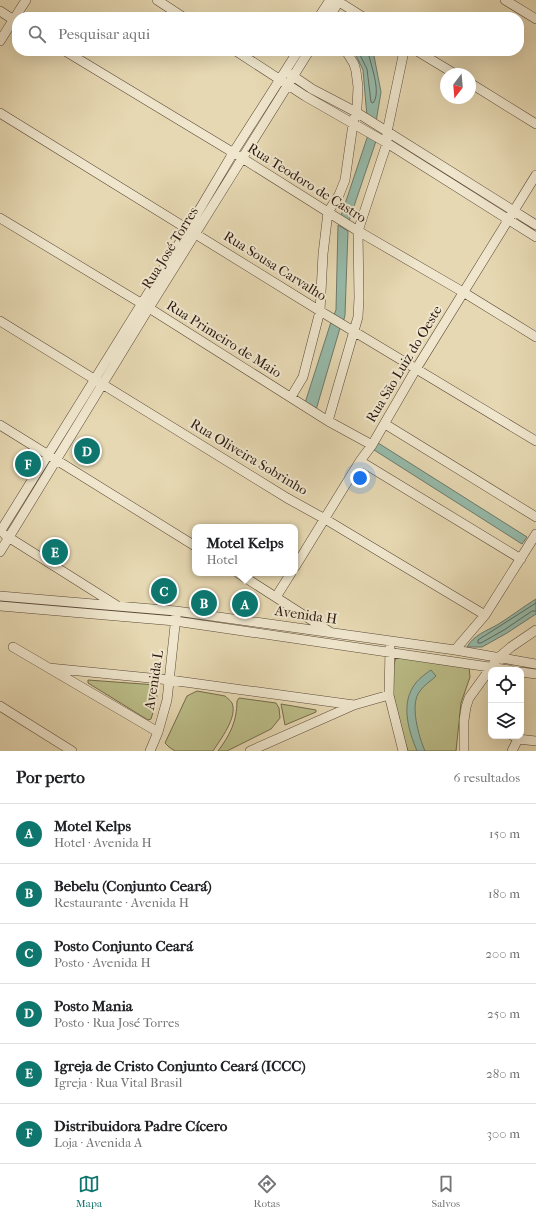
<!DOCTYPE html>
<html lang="pt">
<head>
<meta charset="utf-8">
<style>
  :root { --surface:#fff; --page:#f6f6f6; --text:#202124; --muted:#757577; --line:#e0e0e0; --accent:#0f766e }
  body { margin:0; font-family:"IM FELL French Canon",serif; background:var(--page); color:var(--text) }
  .controls { position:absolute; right:12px; bottom:12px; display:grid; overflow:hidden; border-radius:8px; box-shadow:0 4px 16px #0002 }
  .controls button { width:36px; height:36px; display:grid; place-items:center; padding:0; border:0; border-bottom:1px solid var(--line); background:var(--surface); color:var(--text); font:20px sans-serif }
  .compass { position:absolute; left:440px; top:68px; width:36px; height:36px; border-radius:50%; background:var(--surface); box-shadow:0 4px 16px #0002; rotate:196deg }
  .you { position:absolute; left:360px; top:478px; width:14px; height:14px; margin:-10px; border:3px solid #fff; border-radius:50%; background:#1a73e8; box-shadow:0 0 0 6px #1a73e833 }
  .badge { display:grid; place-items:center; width:26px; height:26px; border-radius:50%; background:var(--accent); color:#fff; font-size:13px; font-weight:700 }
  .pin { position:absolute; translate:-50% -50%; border:2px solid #fff; box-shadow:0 1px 4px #0006 }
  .popup { position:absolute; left:192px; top:524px; width:106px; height:52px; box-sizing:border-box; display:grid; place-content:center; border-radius:8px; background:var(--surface); filter:drop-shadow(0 1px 3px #0005); font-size:13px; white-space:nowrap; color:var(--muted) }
  .popup b { font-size:15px; color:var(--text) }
  .popup::after { content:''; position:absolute; left:50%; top:100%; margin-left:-8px; border:8px solid transparent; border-top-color:var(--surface) }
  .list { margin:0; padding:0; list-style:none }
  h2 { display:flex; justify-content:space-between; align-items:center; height:52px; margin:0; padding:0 16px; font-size:17px }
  h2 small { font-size:13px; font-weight:400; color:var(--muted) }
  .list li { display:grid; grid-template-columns:26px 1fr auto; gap:12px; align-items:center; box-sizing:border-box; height:60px; padding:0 16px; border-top:1px solid var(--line) }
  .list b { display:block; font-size:15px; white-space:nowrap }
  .list p { margin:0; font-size:13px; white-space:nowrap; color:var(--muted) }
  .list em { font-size:13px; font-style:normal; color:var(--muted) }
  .icon { flex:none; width:22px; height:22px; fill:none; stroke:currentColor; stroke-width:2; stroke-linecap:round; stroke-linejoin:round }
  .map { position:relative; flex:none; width:536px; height:751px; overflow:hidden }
  .search { position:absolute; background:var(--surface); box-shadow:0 4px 16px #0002; left:12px; right:12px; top:12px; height:44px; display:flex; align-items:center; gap:10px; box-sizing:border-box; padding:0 14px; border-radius:16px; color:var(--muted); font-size:15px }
  .sheet { height:412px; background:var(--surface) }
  nav { display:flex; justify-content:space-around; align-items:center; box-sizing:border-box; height:56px; border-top:1px solid var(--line); background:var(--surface); font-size:11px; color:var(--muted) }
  nav a { display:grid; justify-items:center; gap:2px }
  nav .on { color:var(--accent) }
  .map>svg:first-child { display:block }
</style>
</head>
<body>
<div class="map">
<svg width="536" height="751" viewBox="0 0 536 751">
  <rect width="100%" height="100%" fill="#e6d8b2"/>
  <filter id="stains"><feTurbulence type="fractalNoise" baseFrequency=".005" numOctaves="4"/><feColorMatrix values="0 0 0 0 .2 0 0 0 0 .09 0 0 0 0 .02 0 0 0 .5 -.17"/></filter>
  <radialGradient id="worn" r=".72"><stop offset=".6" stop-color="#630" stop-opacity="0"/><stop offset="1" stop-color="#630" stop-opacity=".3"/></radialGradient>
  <path fill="#bbbd88" stroke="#746b4c" d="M396 657 469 667 470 677 461 703 456 751H408L394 712 392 672Z
    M88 680 156 685 157 699 151 719 148 720 88 683Z
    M197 691 225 696C227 698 231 701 232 703 238 717 220 740 213 751H175L169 747 165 743 187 696Z
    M239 698 276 703 279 708 280 718 271 729 227 751H218C230 735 237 721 237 701Z
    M281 704 316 710V712L285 725Z"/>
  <path fill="#96baaa" stroke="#6c7a6c" d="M354 51H371L374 56 381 92 376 122 367 117 363 70Z
    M368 135 376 141 348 224 340 219Z
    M338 225 348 231 345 315 343 323 333 317 336 310Z
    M331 322 340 328 316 410 305 403Z
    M375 441 527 537 522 544 371 448Z
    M536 599V614L507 633 482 647H467C474 635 486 631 497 625 510 617 523 607 536 599Z
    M431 670 436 676C431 681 424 685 420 691 409 704 419 737 425 751H417C409 732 401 706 413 687 417 680 425 674 431 670Z"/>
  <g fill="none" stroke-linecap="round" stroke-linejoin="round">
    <path stroke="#616a5d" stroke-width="1" d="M358 51 367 69 371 102 373 103C382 92 370 64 368 51
      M536 603 478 640V643H481L504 630 532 611H536"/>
    <defs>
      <path id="minor" d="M157 0 183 17
        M336 0 363 17
        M505 0 536 19
        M0 11 17 22
        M319 17 330 0
        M329 17 340 0
        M0 41 26 0
        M65 51 242 158 358 231 463 292 536 337
        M236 51 305 96 387 143 536 237
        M417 51 455 74
        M290 74 312 89 356 112 536 225
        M470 83 536 124
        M0 113 320 311 536 441
        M0 218 149 308 328 421 372 445
        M0 321 287 498 325 519 485 615
        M291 397 303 377 320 311 323 254 328 212 339 195 345 180 353 124 357 107 358 87 356 71 354 64 346 51
        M328 421 358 317 359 298 358 231 387 143V132L404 51
        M385 424 536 517
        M0 425 195 546
        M360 461 521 559
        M0 532 188 229 233 153 298 51
        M5 535 116 605
        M0 552 149 308 309 51
        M295 567 360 461 372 445 416 369 536 175
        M238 573 330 632
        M0 596 176 611 455 650 536 664
        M276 597 291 573
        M0 606 175 621 510 670
        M13 647 158 732
        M390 648 389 695 403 751
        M455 650 485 615 536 534
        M49 668 170 680 354 705 389 695
        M521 672 536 674
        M0 706 72 751
        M518 739 536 741
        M150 751 158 732 167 700 176 616
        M250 751 354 705
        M464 751V720L466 707 469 698 498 658 511 647 536 630
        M512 751 518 739 513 736"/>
    </defs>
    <use href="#minor" stroke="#5a4938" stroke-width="10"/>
    <use href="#minor" stroke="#efe6cd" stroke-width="9"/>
  </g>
  <g text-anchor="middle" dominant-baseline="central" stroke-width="4" stroke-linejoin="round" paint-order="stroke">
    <g font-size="14" fill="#2c1910" stroke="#efe6cd">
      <text transform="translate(307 183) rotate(32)">Rua Teodoro de Castro</text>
      <text transform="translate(170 248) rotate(-58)">Rua José Torres</text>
      <text transform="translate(275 266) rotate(32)">Rua Sousa Carvalho</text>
      <text transform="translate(224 339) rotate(32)">Rua Primeiro de Maio</text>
      <text transform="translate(404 364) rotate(-59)">Rua São Luiz do Oeste</text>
      <text transform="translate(249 457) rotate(31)">Rua Oliveira Sobrinho</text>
      <text transform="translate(306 615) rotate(8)">Avenida H</text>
      <text transform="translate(154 680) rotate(-81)">Avenida L</text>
    </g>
  </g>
  <rect width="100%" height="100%" filter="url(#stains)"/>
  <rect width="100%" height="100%" fill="url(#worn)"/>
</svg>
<div class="controls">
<button><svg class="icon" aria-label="locate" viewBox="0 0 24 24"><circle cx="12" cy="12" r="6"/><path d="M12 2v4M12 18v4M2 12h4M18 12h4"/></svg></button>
<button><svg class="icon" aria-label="layers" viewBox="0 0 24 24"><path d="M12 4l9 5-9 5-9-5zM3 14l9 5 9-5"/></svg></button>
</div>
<svg class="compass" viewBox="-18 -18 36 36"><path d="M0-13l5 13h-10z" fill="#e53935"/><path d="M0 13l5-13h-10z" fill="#757577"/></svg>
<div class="you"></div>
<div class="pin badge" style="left:245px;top:604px">A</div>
<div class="popup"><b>Motel Kelps</b>Hotel</div>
<div class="pin badge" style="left:204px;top:603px">B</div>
<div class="pin badge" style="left:164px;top:591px">C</div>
<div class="pin badge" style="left:87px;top:451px">D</div>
<div class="pin badge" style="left:55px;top:552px">E</div>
<div class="pin badge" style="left:28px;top:464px">F</div>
<div class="search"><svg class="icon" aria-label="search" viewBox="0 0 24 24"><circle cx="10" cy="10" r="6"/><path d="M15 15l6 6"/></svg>Pesquisar aqui</div>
</div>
<section class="sheet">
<h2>Por perto<small>6 resultados</small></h2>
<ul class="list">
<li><span class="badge">A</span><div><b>Motel Kelps</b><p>Hotel · Avenida H</p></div><em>150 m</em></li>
<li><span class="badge">B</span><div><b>Bebelu (Conjunto Ceará)</b><p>Restaurante · Avenida H</p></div><em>180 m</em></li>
<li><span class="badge">C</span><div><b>Posto Conjunto Ceará</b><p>Posto · Avenida H</p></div><em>200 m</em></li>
<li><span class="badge">D</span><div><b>Posto Mania</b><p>Posto · Rua José Torres</p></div><em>250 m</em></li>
<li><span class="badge">E</span><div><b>Igreja de Cristo Conjunto Ceará (ICCC)</b><p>Igreja · Rua Vital Brasil</p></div><em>280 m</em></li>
<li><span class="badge">F</span><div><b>Distribuidora Padre Cícero</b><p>Loja · Avenida A</p></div><em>300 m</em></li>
</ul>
</section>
<nav>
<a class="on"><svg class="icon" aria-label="map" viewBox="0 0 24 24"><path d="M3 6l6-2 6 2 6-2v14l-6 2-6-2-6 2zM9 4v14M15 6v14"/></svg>Mapa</a>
<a><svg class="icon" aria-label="directions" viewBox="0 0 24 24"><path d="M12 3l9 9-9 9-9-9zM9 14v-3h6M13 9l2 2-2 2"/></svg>Rotas</a>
<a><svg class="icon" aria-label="saved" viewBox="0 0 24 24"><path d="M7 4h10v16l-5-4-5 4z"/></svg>Salvos</a>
</nav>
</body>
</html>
